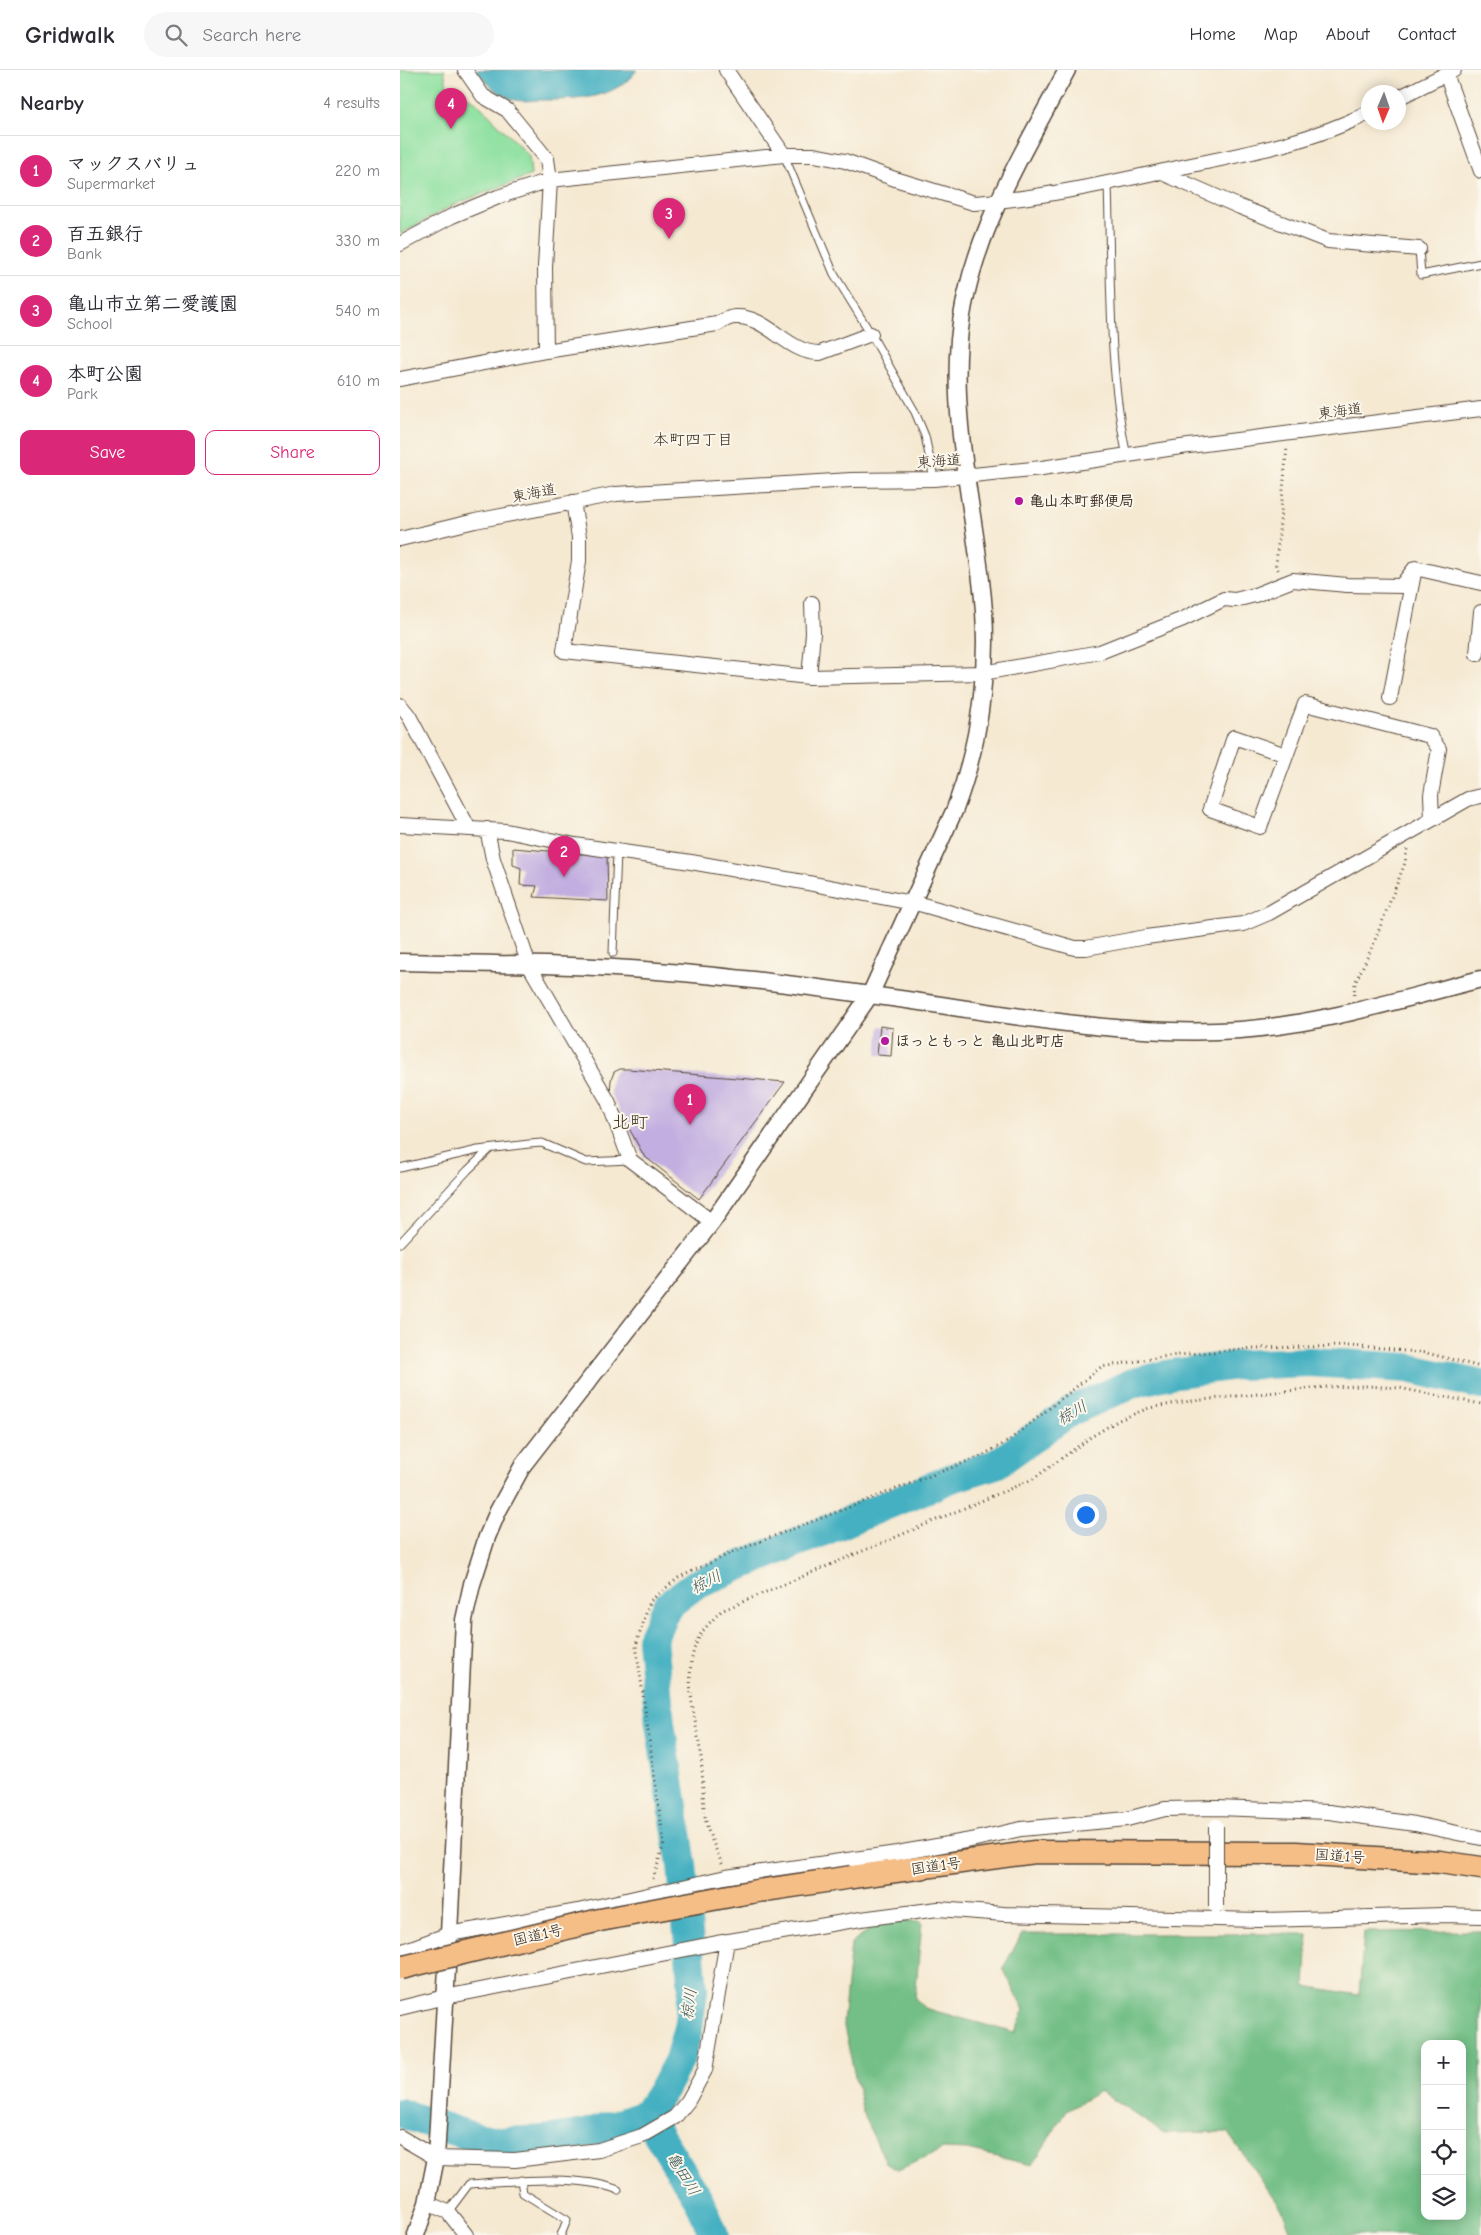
<!DOCTYPE html>
<html lang="en">
<head>
<meta charset="utf-8">
<style>
  :root { --surface:#fff; --page:#f7f7f7; --text:#2b2b33; --muted:#7c7c81; --line:#e1e1e2; --accent:#db2777 }
  body { margin:0; font-family:"Comic Neue","Klee One",sans-serif; background:var(--page); color:var(--text) }
  .controls { position:absolute; right:15px; bottom:15px; display:grid; overflow:hidden; border-radius:10px; box-shadow:0 2px 12px #0003 }
  .controls button { width:45px; height:45px; display:grid; place-items:center; padding:0; border:0; border-bottom:1px solid var(--line); background:var(--surface); color:var(--text); font:25px sans-serif }
  .compass { position:absolute; left:961px; top:15px; width:45px; height:45px; border-radius:50%; background:var(--surface); box-shadow:0 2px 12px #0003; rotate:182deg }
  .you { position:absolute; left:685px; top:1444px; width:18px; height:18px; margin:-12px; border:4px solid #fff; border-radius:50%; background:#1a73e8; box-shadow:0 0 0 8px #1a73e833 }
  .badge { display:grid; place-items:center; width:32px; height:32px; border-radius:50%; background:var(--accent); color:#fff; font-size:16px; font-weight:700 }
  .pin { position:absolute; translate:-50% -41px; filter:drop-shadow(0 1px 2px #0008) }
  .pin::after { content:''; position:absolute; top:26px; width:18px; height:15px; background:inherit; clip-path:polygon(0 0,100% 0,50% 100%) }
  .list { margin:0; padding:0; list-style:none }
  h2 { display:flex; justify-content:space-between; align-items:center; height:65px; margin:0; padding:0 20px; font-size:21px }
  h2 small { font-size:16px; font-weight:400; color:var(--muted) }
  .list li { display:grid; grid-template-columns:32px 1fr auto; gap:15px; align-items:center; box-sizing:border-box; height:70px; padding:0 20px; border-top:1px solid var(--line) }
  .list b { display:block; font-size:19px; white-space:nowrap }
  .list p { margin:0; font-size:16px; white-space:nowrap; color:var(--muted) }
  .list em { font-size:16px; font-style:normal; color:var(--muted) }
  .actions { display:flex; gap:10px; padding:15px 20px }
  .actions a { flex:1; padding:11px 0; border:1px solid var(--accent); border-radius:10px; text-align:center; font-size:18px; color:var(--accent) }
  .actions .main { background:var(--accent); color:#fff }
  .icon { flex:none; width:28px; height:28px; fill:none; stroke:currentColor; stroke-width:2; stroke-linecap:round; stroke-linejoin:round }
  .map { position:relative; flex:none; width:1081px; height:2165px; overflow:hidden }
  header { display:flex; align-items:center; gap:30px; box-sizing:border-box; height:70px; padding:0 25px; background:var(--surface); border-bottom:1px solid var(--line) }
  header strong { font-size:24px }
  nav { display:flex; gap:28px; margin-inline-start:auto; font-size:18px }
  .search { width:350px; height:45px; background:var(--page); display:flex; align-items:center; gap:12px; box-sizing:border-box; padding:0 18px; border-radius:28px; color:var(--muted); font-size:19px }
  main { display:flex }
  aside { flex:1; background:var(--surface) }
  .map>svg:first-child { display:block }
</style>
</head>
<body>
<header>
<strong>Gridwalk</strong>
<div class="search"><svg class="icon" aria-label="search" viewBox="0 0 24 24"><circle cx="10" cy="10" r="6"/><path d="M15 15l6 6"/></svg>Search here</div>
<nav><a>Home</a><a>Map</a><a>About</a><a>Contact</a></nav>
</header>
<main>
<aside>
<h2>Nearby<small>4 results</small></h2>
<ul class="list">
<li><span class="badge">1</span><div><b>マックスバリュ</b><p>Supermarket</p></div><em>220 m</em></li>
<li><span class="badge">2</span><div><b>百五銀行</b><p>Bank</p></div><em>330 m</em></li>
<li><span class="badge">3</span><div><b>亀山市立第二愛護園</b><p>School</p></div><em>540 m</em></li>
<li><span class="badge">4</span><div><b>本町公園</b><p>Park</p></div><em>610 m</em></li>
</ul>
<div class="actions"><a class="main">Save</a><a>Share</a></div>
</aside>
<div class="map">
<svg width="1081" height="2165" viewBox="0 0 1081 2165">
  <rect width="100%" height="100%" fill="#fbf7ec"/>
  <filter id="ink" filterUnits="userSpaceOnUse"><feTurbulence type="fractalNoise" baseFrequency=".02" numOctaves="2"/><feDisplacementMap in="SourceGraphic" scale="10" xChannelSelector="R" yChannelSelector="G"/><feConvolveMatrix kernelMatrix="1 2 1 2 8 2 1 2 1" color-interpolation-filters="sRGB"/></filter>
  <filter id="wash" filterUnits="userSpaceOnUse"><feTurbulence type="fractalNoise" baseFrequency=".0096" numOctaves="4" result="noise"/><feDisplacementMap in="SourceGraphic" scale="20" xChannelSelector="R" yChannelSelector="G"/><feGaussianBlur stdDeviation="1.12" result="paint"/><feColorMatrix in="noise" values="0 0 0 0 0 0 0 0 0 0 0 0 0 0 0 0 0 1.4 0 .05"/><feComposite in="paint" operator="in"/></filter>
  <g filter="url(#wash)">
    <rect width="100%" height="100%" fill="#f5e9d2"/>
    <path fill="#8fe1a1" stroke="#658660" d="M0 0H44L47 16 75 31 129 86 131 105 53 135 0 164Z"/>
    <path fill="#73bf87" stroke="#577452" fill-rule="evenodd" d="M480 1851 522 1852 515 1928 524 1938 615 1963 624 1940 603 1898 622 1864H908L905 1916 959 1925 964 1862 1081 1861V2165H892L882 2139 827 2062 764 2063 700 2021 667 2040 632 2095 568 2080 543 2079 498 2100 487 2094 464 2047 443 1952 451 1874ZM1025 1974H1062V2146H1025Z"/>
    <path fill="#44b0c1" stroke="#406d70" d="M76 0H237C215 30 176 30 142 30 134 30 123 32 115 30 100 26 85 12 76 0Z"/>
    <g fill="none" stroke-linecap="round" stroke-linejoin="round">
      <path stroke="#44b0c1" stroke-width="30" d="M0 2043 67 2065 102 2072 144 2070 185 2064 246 2045 264 2018 279 1990 288 1958 293 1920 282 1795 260 1653 252 1569 267 1536 296 1514 552 1408 596 1394 671 1341 733 1313 771 1304 838 1295 909 1292 1008 1298 1081 1315
        M246 2045 299 2130 314 2165"/>
    </g>
    <g id="blocks">
      <path fill="#c2aee0" d="M113 778 207 786 208 831 134 827 137 816 120 815 121 798 113 795Z
        M480 956 493 958 491 986 477 985Z
        M220 999H228L385 1012 299 1129 244 1086 210 1023 211 1010 214 1002Z"/>
    </g>
  </g>
  <g filter="url(#ink)">
    <use href="#blocks" fill-opacity="0" stroke="#574739" stroke-width="1"/>
    <g fill="none" stroke-linecap="round" stroke-linejoin="round">
      <defs>
        <path id="service" d="M384 85 434 204 471 264 515 342 525 366 534 409
          M708 115C711 202 708 301 727 386
          M1019 179 1021 205 1081 193
          M213 883 217 781
          M0 1098 78 1080 129 1074 142 1073 186 1092 230 1090
          M0 1173 68 1100 89 1080
          M121 2110 123 2123 167 2150 161 2165
          M48 2142 69 2114C111 2111 181 2104 218 2120"/>
        <path id="minor" d="M65 0 83 26 107 40 147 89 150 110 145 197 146 281
          M326 0 384 85
          M1046 4 1081 101
          M998 28 1054 0
          M760 102 840 137 928 171 1019 179
          M0 174 52 146 98 127 150 110 384 85H414L445 91 495 109 574 133 587 132C652 126 717 111 782 97 845 84 911 72 968 43
          M0 309 146 281 317 254C323 251 329 247 335 247 367 245 388 284 420 283L471 264
          M173 432 179 467V491L164 581 409 607 583 603 700 582 783 549 824 529 835 530 855 525 893 510 947 515 1001 516 1015 498 1081 513
          M0 469 75 451 216 424 451 410 534 409 642 398 781 377 1081 339
          M1077 584 1081 542
          M409 607 413 563 412 533
          M990 628 1014 503
          M0 635 9 646 68 757
          M886 685 834 667 810 739 860 757 905 634 1030 666 1039 679 1031 725 1032 749
          M0 755 106 761 175 775 291 792 403 812 523 835 675 878H686L746 867 843 854 869 843 1068 729 1081 726
          M87 759 93 789 129 895 208 1031 230 1090 312 1152
          M0 1882 49 1864 178 1841 326 1807 497 1783 571 1770 621 1759 727 1749 765 1739 817 1738 929 1742 1015 1754 1081 1768
          M0 1938 45 1927 317 1873 461 1849 538 1839 604 1844 860 1850 1044 1845 1081 1846
          M0 2067 36 2088 115 2090 199 2080 242 2066 275 2047 288 2031 305 2000 327 1871
          M27 2133 48 2142 66 2165"/>
        <path id="tertiary" d="M0 892C86 894 172 894 257 901 328 906 399 915 470 925 593 941 715 968 840 960 922 954 1002 929 1081 909
          M16 2165 27 2133 36 2088 49 1864 64 1550 72 1514 87 1467 98 1441 123 1395 312 1152 470 925 555 739C582 667 591 587 581 511 572 430 552 352 559 270 567 172 622 85 667 0"/>
        <path id="trunk" d="M452 1807 635 1782 896 1783 1040 1792 1081 1798"/>
      </defs>
      <use href="#service" stroke="#574739" stroke-width="9"/>
      <use href="#minor" stroke="#574739" stroke-width="16"/>
      <use href="#tertiary" stroke="#574739" stroke-width="19"/>
      <use href="#trunk" stroke="#574739" stroke-width="25"/>
      <path stroke="#574739" stroke-width="3" stroke-dasharray="1 4" stroke-linecap="butt" d="M878 500 876 495 887 377
        M954 925 955 913 973 875 1005 793 1007 779
        M322 1794C318 1784 313 1773 309 1763 301 1740 304 1711 301 1687 297 1651 282 1609 296 1574 301 1560 311 1552 321 1541L633 1409 691 1367 719 1350 749 1338 783 1332 924 1317 966 1316 999 1318 1081 1334
        M253 1809 264 1774 236 1575 250 1531 278 1508 333 1482 579 1387 607 1372 701 1297 768 1286 853 1278 950 1276 1027 1283 1081 1297"/>
      <use href="#service" stroke="#fff" stroke-width="7"/>
      <use href="#minor" stroke="#fff" stroke-width="14"/>
      <use href="#tertiary" stroke="#fff" stroke-width="16"/>
      <use href="#trunk" stroke="#f6be87" stroke-width="22"/>
      <defs>
        <path id="minor-bridge" d="M816 1836V1756"/>
        <path id="trunk-bridge" d="M0 1898 200 1850 351 1822 452 1807"/>
      </defs>
      <use href="#minor-bridge" stroke="#574739" stroke-width="16" stroke-linecap="butt"/>
      <use href="#trunk-bridge" stroke="#574739" stroke-width="25" stroke-linecap="butt"/>
      <use href="#minor-bridge" stroke="#fff" stroke-width="14"/>
      <use href="#trunk-bridge" stroke="#f6be87" stroke-width="22"/>
    </g>
  </g>
  <g fill="#b5179e" stroke="#fbf7ec" stroke-width="2">
    <circle cx="619" cy="431" r="5"/>
    <circle cx="485" cy="971" r="5"/>
  </g>
  <g text-anchor="middle" dominant-baseline="central" stroke-width="4" stroke-linejoin="round" paint-order="stroke">
    <g font-size="15" fill="#3b2a1e" stroke="#fbf7ec">
      <text transform="translate(940 341) rotate(-7)">東海道</text>
      <text transform="translate(539 391) rotate(-4)">東海道</text>
      <text transform="translate(134 423) rotate(-11)">東海道</text>
      <text transform="translate(940 1786) rotate(4)">国道1号</text>
      <text transform="translate(536 1796) rotate(-8)">国道1号</text>
      <text transform="translate(138 1865) rotate(-13)">国道1号</text>
    </g>
    <g font-size="15" font-weight="bold" fill="#3b2a1e" stroke="#fbf7ec" text-anchor="start">
      <text x="629" y="431">亀山本町郵便局</text>
      <text x="495" y="971">ほっともっと 亀山北町店</text>
    </g>
    <g font-size="16" fill="#3b2a1e" stroke="#fbf7ec">
      <text x="293" y="370">本町四丁目</text>
    </g>
    <g font-size="16" font-style="italic" fill="#3e5957" stroke="#fbf7ec">
      <text transform="translate(672 1343) rotate(-30)">椋川</text>
      <text transform="translate(306 1512) rotate(-27)">椋川</text>
      <text transform="translate(289 1934) rotate(-82)">椋川</text>
      <text transform="translate(283 2104) rotate(58)">亀田川</text>
    </g>
    <g font-size="18" fill="#3b2a1e" stroke="#fbf7ec">
      <text x="230" y="1052">北町</text>
    </g>
  </g>
</svg>
<div class="controls">
<button>+</button>
<button>−</button>
<button><svg class="icon" aria-label="locate" viewBox="0 0 24 24"><circle cx="12" cy="12" r="6"/><path d="M12 2v4M12 18v4M2 12h4M18 12h4"/></svg></button>
<button><svg class="icon" aria-label="layers" viewBox="0 0 24 24"><path d="M12 4l9 5-9 5-9-5zM3 14l9 5 9-5"/></svg></button>
</div>
<svg class="compass" viewBox="-18 -18 36 36"><path d="M0-13l5 13h-10z" fill="#e53935"/><path d="M0 13l5-13h-10z" fill="#7c7c81"/></svg>
<div class="you"></div>
<div class="pin badge" style="left:290px;top:1055px">1</div>
<div class="pin badge" style="left:164px;top:807px">2</div>
<div class="pin badge" style="left:269px;top:169px">3</div>
<div class="pin badge" style="left:51px;top:59px">4</div>
</div>
</main>
</body>
</html>
